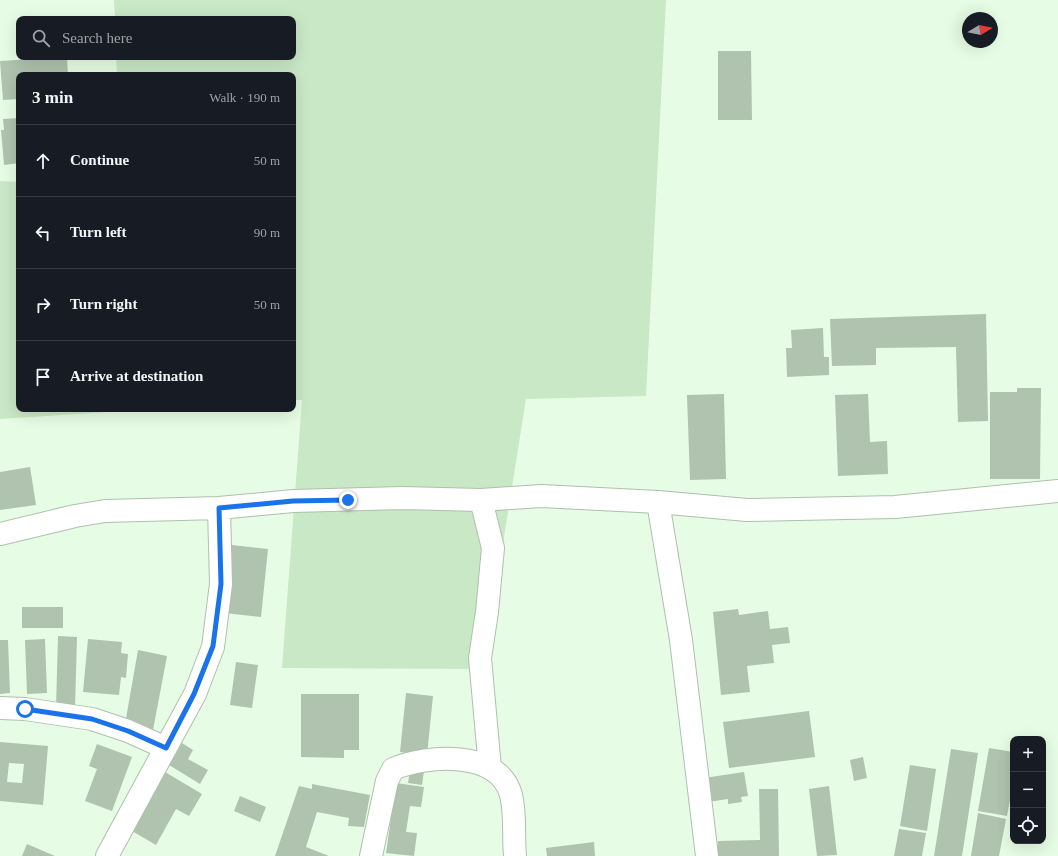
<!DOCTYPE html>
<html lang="en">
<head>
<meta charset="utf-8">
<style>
  :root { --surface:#171b24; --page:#242831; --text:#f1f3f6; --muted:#9ea1a6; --line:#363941 }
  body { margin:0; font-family:"Times New Roman",serif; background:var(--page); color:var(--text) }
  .controls { position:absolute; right:12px; bottom:12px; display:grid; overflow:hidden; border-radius:8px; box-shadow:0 4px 16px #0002 }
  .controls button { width:36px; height:36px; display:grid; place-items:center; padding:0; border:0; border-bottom:1px solid var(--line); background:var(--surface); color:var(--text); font:20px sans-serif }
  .compass { position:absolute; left:962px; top:12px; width:36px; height:36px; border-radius:50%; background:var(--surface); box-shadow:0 4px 16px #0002; rotate:80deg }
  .stop { position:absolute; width:12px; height:12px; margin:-9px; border:3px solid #1a73e8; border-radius:50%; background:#fff }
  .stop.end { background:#1a73e8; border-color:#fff; box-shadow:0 1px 4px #0008 }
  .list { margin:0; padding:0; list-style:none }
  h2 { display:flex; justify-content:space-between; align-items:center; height:52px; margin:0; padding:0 16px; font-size:17px }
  h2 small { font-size:13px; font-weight:400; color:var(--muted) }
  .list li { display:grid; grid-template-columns:26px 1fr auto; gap:12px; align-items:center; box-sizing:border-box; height:72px; padding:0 16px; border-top:1px solid var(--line) }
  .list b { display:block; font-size:15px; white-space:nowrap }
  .list em { font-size:13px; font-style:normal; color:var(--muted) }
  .icon { flex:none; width:22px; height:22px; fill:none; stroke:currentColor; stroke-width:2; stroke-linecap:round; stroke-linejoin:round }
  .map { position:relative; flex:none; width:1058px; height:856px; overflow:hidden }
  .search { position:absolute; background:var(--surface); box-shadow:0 4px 16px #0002; left:16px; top:16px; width:280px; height:44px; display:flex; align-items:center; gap:10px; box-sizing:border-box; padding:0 14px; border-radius:8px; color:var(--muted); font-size:15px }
  .panel { position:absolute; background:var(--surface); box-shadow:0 4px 16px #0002; left:16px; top:72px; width:280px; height:340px; border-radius:8px }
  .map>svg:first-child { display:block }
</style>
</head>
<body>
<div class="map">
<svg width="1058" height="856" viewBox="0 0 1058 856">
  <rect width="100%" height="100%" fill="#e7fce5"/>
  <path fill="#c9e8c6" d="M114 0H666L646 396 526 399 483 669 282 668 302 400H293V75H117L116 57H293V19H115Z
    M0 181 19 182V409H154L0 419Z"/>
  <path fill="#afc3ae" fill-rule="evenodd" d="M718 51H751L752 120H718Z
    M67 57 68 75H19V99L3 100 0 61Z
    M19 118V163L4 165 1 130H4L3 119Z
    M986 314 988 421 958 422 956 347 876 348V365L832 366 830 319Z
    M823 328 824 357H829V375L787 377 786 348H792L791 330Z
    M1017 388H1041L1040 479H990V392H1017Z
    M724 394 726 479 690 480 687 395Z
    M868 394 870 442 887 441 888 474 838 476 835 395Z
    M30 467 36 505 0 510V472Z
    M232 545 268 549 261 617 225 613Z
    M22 607H63V628H22Z
    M738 609 739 615 768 611 770 629 788 627 790 643 772 645 774 663 747 666 750 692 721 695 713 612Z
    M58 636 77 637 75 708 56 707Z
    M45 639 47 693 27 694 25 640Z
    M88 639 122 642 121 653 128 654 126 678 121 677 119 695 83 692Z
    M0 640H8L10 693 0 694Z
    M138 650 167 656 153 730 125 724Z
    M236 662 258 665 252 708 230 705Z
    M406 693 433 696 427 755 400 752Z
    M301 694H359V750H344V758L301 757Z
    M809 711 815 757 729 768 723 722Z
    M0 742 48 746 43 805 0 801ZM9 763 24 764 22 783 7 782Z
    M182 743 193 750 188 759 208 770 200 784 169 765Z
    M97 744 132 757 112 811 85 801 97 769 89 766Z
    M989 748 1013 752V784L1007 816 978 811Z
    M951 749 978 753 962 856H934Z
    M863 757 867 778 854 781 850 760Z
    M910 765 936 769 927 831 900 826Z
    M410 769 424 771 422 785 408 783Z
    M165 772 202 794 189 816 176 809 156 845 132 831Z
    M744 772 748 796 741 797 742 802 728 804V799L708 802 704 778Z
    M396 783 424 787 421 807 410 806 406 832 417 833 414 856 386 853Z
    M312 784 370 795 364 827 348 826 349 818 317 812 306 847 329 856H275L299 786 312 789Z
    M829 786 837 855 817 856 809 789Z
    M759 789H778L779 856H718V841L760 840Z
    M240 796 266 807 260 822 234 811Z
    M978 813 1006 819 999 856H971Z
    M899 829 926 833 922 856H894Z
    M594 842 595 856H547L546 848Z
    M27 844 55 856H22Z"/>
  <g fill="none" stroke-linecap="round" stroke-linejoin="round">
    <defs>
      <path id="minor" d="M481 500 493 548 487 612 480 658 490 768
        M658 502 681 640 707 856
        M0 534 75 516 105 511 219 508 293 501 402 498 481 500 541 496 658 502 747 510 895 507 1058 491
        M0 708 25 709 92 719 128 731 166 748
        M107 856 195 694 213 647 221 584 219 508
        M371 856 387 781 393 769C426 755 499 749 511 795 516 814 513 836 515 856"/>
    </defs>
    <use href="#minor" stroke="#adc1ac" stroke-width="24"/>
    <use href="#minor" stroke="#fff" stroke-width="22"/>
  </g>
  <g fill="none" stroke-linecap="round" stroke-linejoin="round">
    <path stroke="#1a73e8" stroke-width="5" d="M25 709 92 719 128 731 166 748 194 694 213 646 221 584 219 508 293 501 348 500"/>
  </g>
</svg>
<div class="controls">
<button>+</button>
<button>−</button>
<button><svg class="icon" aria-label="locate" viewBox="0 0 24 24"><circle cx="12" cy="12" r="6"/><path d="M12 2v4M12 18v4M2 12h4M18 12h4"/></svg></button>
</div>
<svg class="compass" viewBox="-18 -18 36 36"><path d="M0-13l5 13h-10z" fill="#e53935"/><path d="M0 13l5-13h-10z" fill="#9ea1a6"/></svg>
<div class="stop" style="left:25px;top:709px"></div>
<div class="stop end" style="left:348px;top:500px"></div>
<div class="search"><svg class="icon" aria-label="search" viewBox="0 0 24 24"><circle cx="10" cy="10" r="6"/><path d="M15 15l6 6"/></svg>Search here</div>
<section class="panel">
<h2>3 min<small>Walk · 190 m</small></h2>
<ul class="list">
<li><svg class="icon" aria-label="ahead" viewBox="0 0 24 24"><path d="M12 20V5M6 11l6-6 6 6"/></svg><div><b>Continue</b></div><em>50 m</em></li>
<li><svg class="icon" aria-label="left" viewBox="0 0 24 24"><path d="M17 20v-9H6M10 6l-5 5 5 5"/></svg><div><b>Turn left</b></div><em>90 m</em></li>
<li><svg class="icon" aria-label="right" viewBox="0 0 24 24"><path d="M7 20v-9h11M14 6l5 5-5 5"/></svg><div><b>Turn right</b></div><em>50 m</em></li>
<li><svg class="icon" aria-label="arrive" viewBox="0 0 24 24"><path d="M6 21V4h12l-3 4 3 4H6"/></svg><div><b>Arrive at destination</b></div></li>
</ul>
</section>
</div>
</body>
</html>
